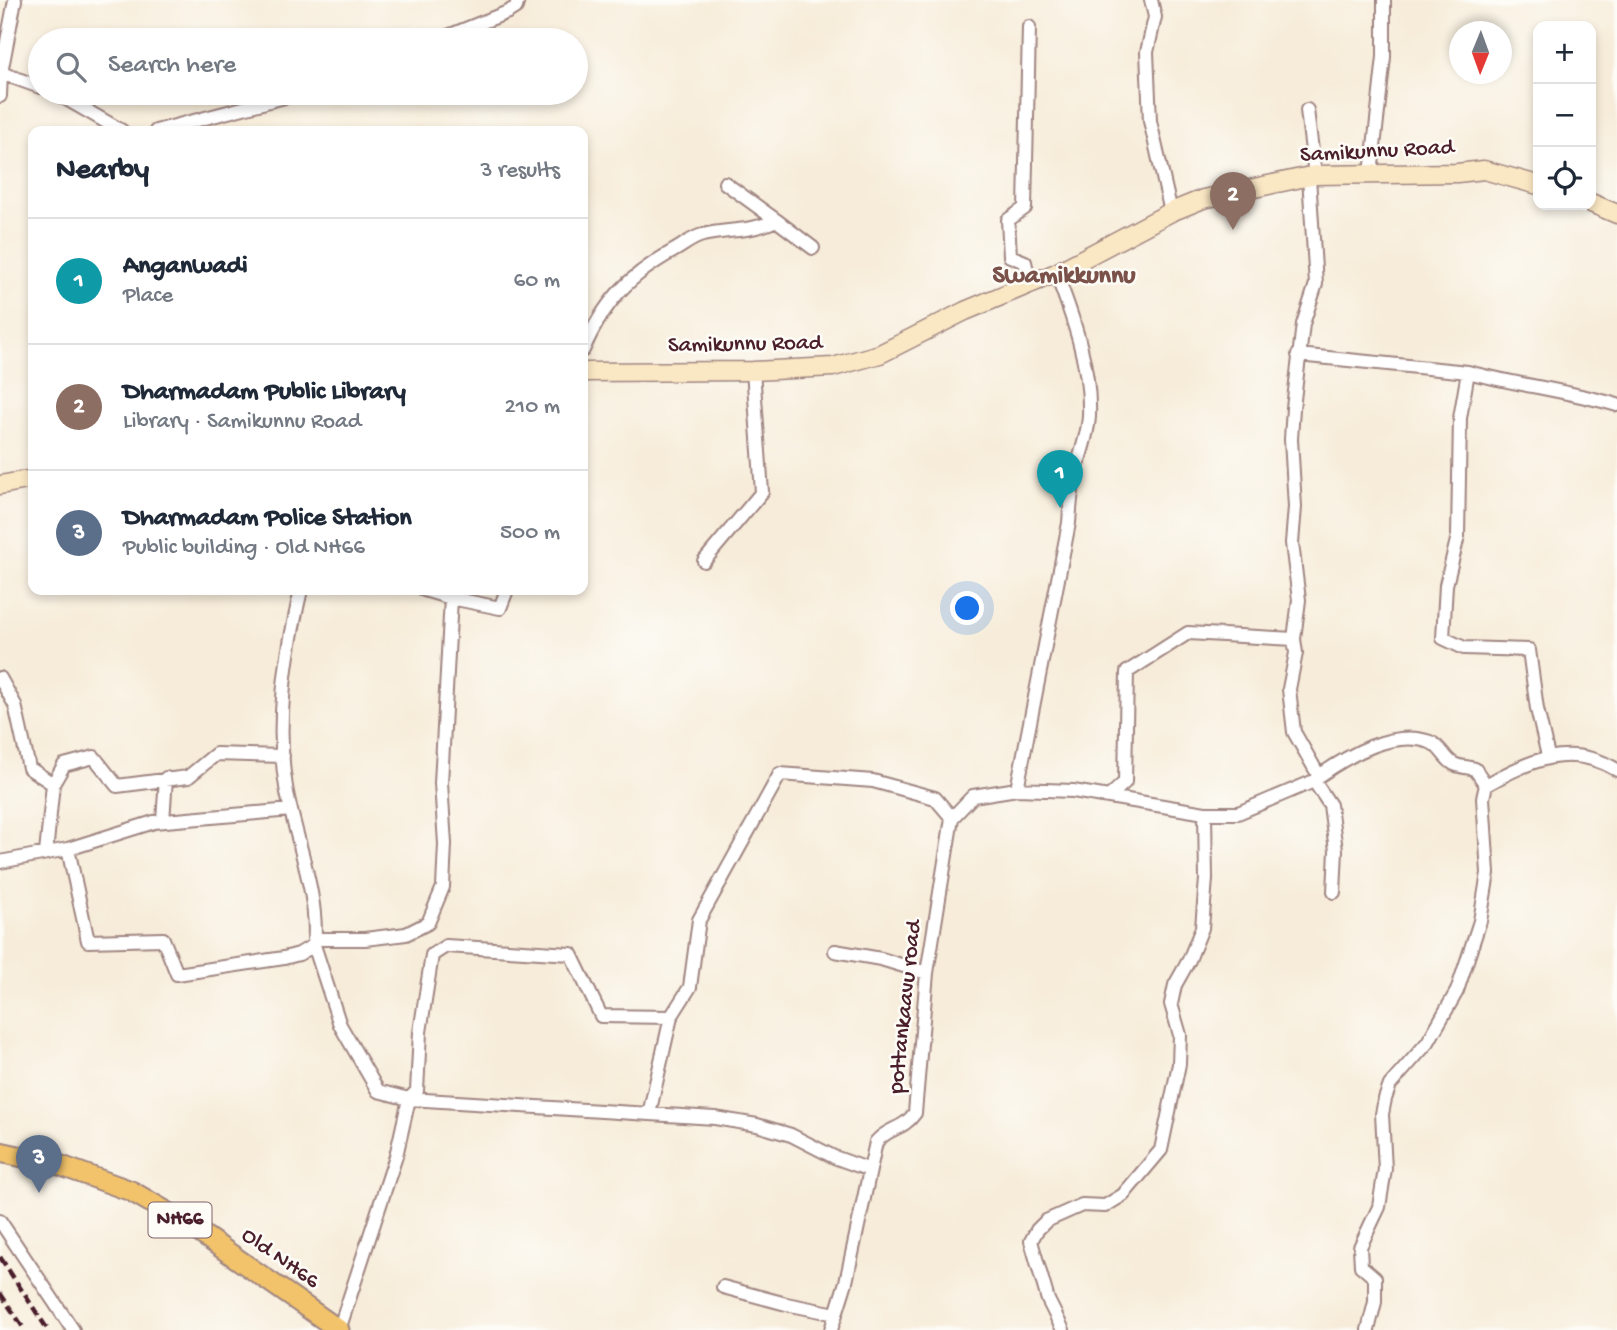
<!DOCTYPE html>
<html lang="en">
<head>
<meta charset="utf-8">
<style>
  :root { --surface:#fff; --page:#f6f6f7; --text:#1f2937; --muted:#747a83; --line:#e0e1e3; --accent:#ea580c }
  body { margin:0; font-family:"Gochi Hand",sans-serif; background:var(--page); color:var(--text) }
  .controls { position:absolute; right:21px; top:21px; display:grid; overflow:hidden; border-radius:14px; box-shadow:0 4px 10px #0003 }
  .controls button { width:63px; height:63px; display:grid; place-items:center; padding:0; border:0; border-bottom:2px solid var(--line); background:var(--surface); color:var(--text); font:35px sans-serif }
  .compass { position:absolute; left:1449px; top:21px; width:63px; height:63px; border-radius:50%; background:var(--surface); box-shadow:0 4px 10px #0003; rotate:181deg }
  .you { position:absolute; left:968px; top:609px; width:24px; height:24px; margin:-18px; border:5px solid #fff; border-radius:50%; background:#1a73e8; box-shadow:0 0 0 10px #1a73e833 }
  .badge { display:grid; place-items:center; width:46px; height:46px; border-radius:50%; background:var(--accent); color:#fff; font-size:23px; font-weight:700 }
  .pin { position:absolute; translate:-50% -58px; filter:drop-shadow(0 2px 4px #0008) }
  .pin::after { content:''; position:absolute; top:37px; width:24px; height:21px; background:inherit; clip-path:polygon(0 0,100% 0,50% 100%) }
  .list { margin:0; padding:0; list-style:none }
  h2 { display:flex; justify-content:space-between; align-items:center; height:91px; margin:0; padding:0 28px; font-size:30px }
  h2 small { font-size:23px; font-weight:400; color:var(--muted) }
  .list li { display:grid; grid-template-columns:46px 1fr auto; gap:21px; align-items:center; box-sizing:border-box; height:126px; padding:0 28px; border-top:2px solid var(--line) }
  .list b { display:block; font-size:26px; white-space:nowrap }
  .list p { margin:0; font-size:23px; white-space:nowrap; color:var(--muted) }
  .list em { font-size:23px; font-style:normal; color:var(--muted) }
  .icon { flex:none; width:38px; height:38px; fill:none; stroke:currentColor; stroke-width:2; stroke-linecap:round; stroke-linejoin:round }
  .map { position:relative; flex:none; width:1617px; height:1330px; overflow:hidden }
  .search { position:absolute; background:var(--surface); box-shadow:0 4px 10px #0003; left:28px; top:28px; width:560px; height:77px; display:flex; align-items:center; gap:18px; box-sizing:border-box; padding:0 24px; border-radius:38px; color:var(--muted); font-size:26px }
  .panel { position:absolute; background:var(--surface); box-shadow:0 4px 10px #0003; left:28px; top:126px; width:560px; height:469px; border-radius:14px }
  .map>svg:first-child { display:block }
</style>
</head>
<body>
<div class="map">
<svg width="1617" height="1330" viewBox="0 0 1617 1330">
  <rect width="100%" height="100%" fill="#fdfcf7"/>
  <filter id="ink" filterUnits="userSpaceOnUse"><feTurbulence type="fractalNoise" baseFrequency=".0143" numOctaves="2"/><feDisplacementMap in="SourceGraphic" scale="14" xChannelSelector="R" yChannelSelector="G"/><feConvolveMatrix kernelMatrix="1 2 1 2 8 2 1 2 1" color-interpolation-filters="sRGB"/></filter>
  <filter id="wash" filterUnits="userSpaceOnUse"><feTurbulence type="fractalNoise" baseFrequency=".00686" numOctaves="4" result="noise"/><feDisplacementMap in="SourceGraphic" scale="28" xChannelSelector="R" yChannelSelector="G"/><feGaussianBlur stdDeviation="1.57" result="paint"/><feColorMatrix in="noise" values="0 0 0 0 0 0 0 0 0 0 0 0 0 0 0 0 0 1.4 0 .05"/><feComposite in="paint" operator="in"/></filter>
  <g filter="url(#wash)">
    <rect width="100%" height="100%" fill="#f7ecd9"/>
  </g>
  <g filter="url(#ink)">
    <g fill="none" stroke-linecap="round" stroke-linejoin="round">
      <defs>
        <path id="minor" d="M1151 0 1155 17 1147 52 1150 121 1171 212
          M1029 27 1025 208 1008 220 1010 256 1025 262 1030 284
          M438 40 508 12 516 7 518 0
          M1 73 40 87
          M56 93 122 131
          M0 96 1 73 15 0
          M1307 110 1315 175
          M156 131 300 93
          M1371 174 1384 57V0
          M725 183 776 220
          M583 350C604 302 628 276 675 250 684 245 693 237 703 235 728 229 753 232 776 220L813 248
          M1298 355 1468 372 1460 418 1458 536 1446 585 1443 638 1464 648 1529 650 1537 709 1548 756
          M1468 372C1518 385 1568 391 1617 405
          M704 561 762 492 753 371
          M301 590C286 654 275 722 286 787 294 835 320 897 314 945L340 1025 378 1091 409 1099 396 1156 339 1330
          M424 590 451 598 500 608 507 590
          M0 678 15 705 29 768 53 784 64 765 94 757 117 786 188 777 216 754 283 756
          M1319 776C1349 755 1393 729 1430 742 1441 746 1444 759 1454 764 1460 767 1468 767 1475 769L1486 785
          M1314 781 1330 805 1336 850 1334 892
          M1017 789 1069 523C1070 508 1071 494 1074 479 1078 459 1088 437 1089 416 1091 368 1073 317 1056 273
          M1110 796 1125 782 1127 672 1188 633 1294 639
          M163 821 166 778
          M68 849 88 941 163 939 177 974 284 958 299 954 314 945
          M46 853 53 784
          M0 862 68 849 154 822 291 810
          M314 939H365L406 934 428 923 443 887 445 844 441 783 451 598
          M835 951 881 959 927 973
          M671 1017 690 987 699 920 780 774 873 781 935 798 952 818
          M409 1099 417 1091 420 1032 432 955 446 946 571 954 601 1016 671 1017 649 1114
          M409 1099 715 1118 757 1125 791 1135 834 1157 870 1170
          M0 1221 73 1330
          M723 1287 786 1304 836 1314
          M831 1330 846 1282 876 1142C890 1126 902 1131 915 1113L927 973 952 818 973 796 1017 789 1073 791 1205 813
          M1063 1330 1048 1300 1031 1241 1037 1230 1046 1221 1082 1205 1105 1206 1123 1195 1161 1150 1179 1064 1180 1035 1171 1004 1175 985 1189 960 1202 928 1206 879 1205 813H1238L1314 781 1319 776 1294 732 1289 689 1296 653 1294 639 1299 600 1292 543 1295 507 1291 439 1293 408 1303 324 1316 284 1309 177
          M1368 1330 1375 1302V1278L1361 1266 1360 1247 1379 1207 1385 1169 1382 1114 1385 1099 1390 1085 1428 1042 1457 991 1480 921 1488 873 1483 798 1486 785C1528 761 1570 741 1617 770"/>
        <path id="secondary" d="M1591 203 1617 214
          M583 372 753 371 833 367 880 354 965 311 1056 273 1171 212 1203 199 1315 175 1457 173 1484 170 1538 185
          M0 485 33 479"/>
        <path id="primary" d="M0 1152 59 1165 131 1191 186 1223 339 1330"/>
      </defs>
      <use href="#minor" stroke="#a08682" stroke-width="16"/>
      <use href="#secondary" stroke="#a08682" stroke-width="21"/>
      <use href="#primary" stroke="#a08682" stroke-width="23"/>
      <use href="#minor" stroke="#fff" stroke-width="12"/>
      <use href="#secondary" stroke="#fae7c3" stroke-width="18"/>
      <use href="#primary" stroke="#f2c36a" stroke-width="19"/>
      <path stroke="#4a1f2b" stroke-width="4.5" stroke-dasharray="10 5" stroke-linecap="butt" d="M0 1257 48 1330
        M0 1293 25 1330"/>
    </g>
  </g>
  <g text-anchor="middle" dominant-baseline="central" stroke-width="5" stroke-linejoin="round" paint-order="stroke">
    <rect fill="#fdfcf7" stroke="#806168" stroke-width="2" x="148.5" y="1202.5" width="63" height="35" rx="5"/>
    <g font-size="21" font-weight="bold" fill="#4a1f2b">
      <text x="180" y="1220">NH66</text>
    </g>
    <g font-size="23" fill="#4a1f2b" stroke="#fdfcf7">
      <text transform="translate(1377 152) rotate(-3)">Samikunnu Road</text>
      <text transform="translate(745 345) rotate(-1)">Samikunnu Road</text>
      <text transform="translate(906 1007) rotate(-84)">pottankaavu road</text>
      <text transform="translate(280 1259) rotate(35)">Old NH66</text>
    </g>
    <g font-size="26" font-weight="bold" fill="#7b524a" stroke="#fdfcf7">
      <text x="1064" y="277">Swamikkunnu</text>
    </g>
  </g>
</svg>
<div class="controls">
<button>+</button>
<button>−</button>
<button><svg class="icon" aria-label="locate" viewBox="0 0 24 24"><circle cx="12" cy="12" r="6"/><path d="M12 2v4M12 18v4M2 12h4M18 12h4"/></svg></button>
</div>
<svg class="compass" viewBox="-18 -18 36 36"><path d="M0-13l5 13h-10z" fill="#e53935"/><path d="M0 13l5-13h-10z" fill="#747a83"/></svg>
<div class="you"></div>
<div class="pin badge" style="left:1060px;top:508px;background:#0f9aa8">1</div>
<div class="pin badge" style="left:1233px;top:230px;background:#8d6e63">2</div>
<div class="pin badge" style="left:39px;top:1193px;background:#5c6f8a">3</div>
<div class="search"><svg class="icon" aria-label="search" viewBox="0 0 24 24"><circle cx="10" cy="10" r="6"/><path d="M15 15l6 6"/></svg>Search here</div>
<section class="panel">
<h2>Nearby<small>3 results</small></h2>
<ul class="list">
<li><span class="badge" style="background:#0f9aa8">1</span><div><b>Anganwadi</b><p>Place</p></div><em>60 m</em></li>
<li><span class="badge" style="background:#8d6e63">2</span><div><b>Dharmadam Public Library</b><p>Library · Samikunnu Road</p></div><em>210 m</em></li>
<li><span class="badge" style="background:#5c6f8a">3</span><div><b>Dharmadam Police Station</b><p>Public building · Old NH66</p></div><em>500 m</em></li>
</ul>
</section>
</div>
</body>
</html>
